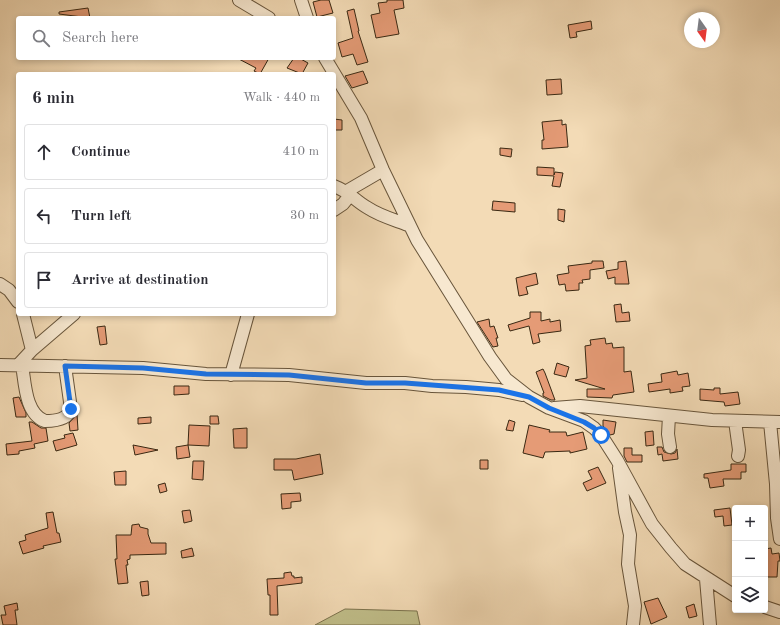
<!DOCTYPE html>
<html lang="en">
<head>
<meta charset="utf-8">
<style>
  :root { --surface:#fff; --page:#f2f2f3; --text:#2b2b33; --muted:#7c7c81; --line:#e1e1e2 }
  body { margin:0; font-family:"Old Standard TT",serif; background:var(--page); color:var(--text) }
  .controls { position:absolute; right:12px; bottom:12px; display:grid; overflow:hidden; border-radius:4px; box-shadow:0 2px 6px #0003 }
  .controls button { width:36px; height:36px; display:grid; place-items:center; padding:0; border:0; border-bottom:1px solid var(--line); background:var(--surface); color:var(--text); font:20px sans-serif }
  .compass { position:absolute; left:684px; top:12px; width:36px; height:36px; border-radius:50%; background:var(--surface); box-shadow:0 2px 6px #0003; rotate:166deg }
  .stop { position:absolute; width:12px; height:12px; margin:-9px; border:3px solid #1a73e8; border-radius:50%; background:#fff }
  .stop.end { background:#1a73e8; border-color:#fff; box-shadow:0 1px 4px #0008 }
  .list { margin:0; padding:0; list-style:none }
  h2 { display:flex; justify-content:space-between; align-items:center; height:52px; margin:0; padding:0 16px; font-size:17px }
  h2 small { font-size:13px; font-weight:400; color:var(--muted) }
  .list li { display:grid; grid-template-columns:26px 1fr auto; gap:12px; align-items:center; box-sizing:border-box; height:56px; margin:0 8px 8px; padding:0 8px; border:1px solid var(--line); border-radius:4px }
  .list b { display:block; font-size:15px; white-space:nowrap }
  .list em { font-size:13px; font-style:normal; color:var(--muted) }
  .icon { flex:none; width:22px; height:22px; fill:none; stroke:currentColor; stroke-width:2; stroke-linecap:round; stroke-linejoin:round }
  .map { position:relative; flex:none; width:780px; height:625px; overflow:hidden }
  .search { position:absolute; background:var(--surface); box-shadow:0 2px 6px #0003; left:16px; top:16px; width:320px; height:44px; display:flex; align-items:center; gap:10px; box-sizing:border-box; padding:0 14px; border-radius:4px; color:var(--muted); font-size:15px }
  .panel { position:absolute; background:var(--surface); box-shadow:0 2px 6px #0003; left:16px; top:72px; width:320px; height:244px; border-radius:4px }
  .map>svg:first-child { display:block }
</style>
</head>
<body>
<div class="map">
<svg width="780" height="625" viewBox="0 0 780 625">
  <rect width="100%" height="100%" fill="#f3dbb6"/>
  <filter id="stains"><feTurbulence type="fractalNoise" baseFrequency=".005" numOctaves="4"/><feColorMatrix values="0 0 0 0 .2 0 0 0 0 .09 0 0 0 0 .02 0 0 0 .5 -.17"/></filter>
  <radialGradient id="worn" r=".72"><stop offset=".6" stop-color="#630" stop-opacity="0"/><stop offset="1" stop-color="#630" stop-opacity=".3"/></radialGradient>
  <path fill="#c0be8a" stroke="#7c734e" d="M345 609 417 611 420 625H315Z"/>
  <path fill="#e59b76" stroke="#392812" d="M321 0H329L333 13 317 17 313 2Z
    M387 0H403L404 8 394 10 399 34 376 38 371 15 380 13 378 3 387 2Z
    M88 8 90 18 59 14V12Z
    M354 9 359 31H358L368 62 357 65 353 54 342 57 338 43 353 38 347 11Z
    M591 21 592 29 576 32 577 37 570 38 568 25Z
    M237 58H269L260 74 254 71 256 68Z
    M294 58H299L308 63 302 74 287 68Z
    M363 71 368 83 352 88 345 76Z
    M561 79 562 94 547 95 546 80Z
    M334 119 342 120V130H334Z
    M562 120V125L566 124 568 147 542 149V140H544L542 122Z
    M500 148 512 149 511 157 500 155Z
    M537 167 554 168V175L555 172 563 173 560 187 552 186 554 176 537 175Z
    M493 201 515 203V212L492 210Z
    M558 209 565 210 564 222 558 220Z
    M592 261H603L604 268 590 270V279L582 280 583 283H579V290L566 291 565 284 559 285 557 275 569 273 568 266 592 263Z
    M626 261 629 284H615V277L608 279 606 271 618 269V262Z
    M536 273 538 284 526 287 528 294 519 296 516 278Z
    M621 304 622 313 629 312 630 321 616 322 614 305Z
    M530 312H541V321L550 319V322L560 320 561 331 538 334 540 342 533 344 529 326 510 331 508 325 530 318Z
    M489 319 490 327 494 326 498 338H496L498 346 493 347 477 322Z
    M105 326 107 344 100 345 97 327Z
    M605 338 606 344 612 343 613 348 624 347V372L631 371 634 392 613 395 612 398 587 397V389H605L575 380 587 378 585 346 591 345 590 340Z
    M557 363 569 367 566 377 554 374Z
    M543 369 545 373 555 400H551L543 396V393H544L536 372Z
    M677 371 678 375 688 373 690 386 682 387 683 391 670 393V389L649 392 648 384 662 382 661 374Z
    M174 386H189V394L174 395Z
    M714 388H720V394L738 392 740 404 725 406 724 402 700 400V389L714 390Z
    M19 397 26 413V417H16L13 398Z
    M77 414 78 430 70 431 69 423Z
    M210 416H218L219 424H210Z
    M151 417V423L138 424V418Z
    M509 420 515 422 513 431 506 430Z
    M603 420 616 422 614 434 610 435 603 426Z
    M29 422H32L41 428H46L48 441 34 444 35 448 19 451V454L7 455 6 444 32 441Z
    M189 425 210 426 209 446 188 445Z
    M529 425 550 430 549 432H566L567 436 583 432 587 449 570 453V451L545 452 543 458 523 453Z
    M247 428V448H234L233 429Z
    M653 431 654 445 646 446 645 432Z
    M73 433 77 445 56 451 53 441 65 438 64 435Z
    M133 445 158 450 135 455Z
    M188 445 190 457 177 459 176 447Z
    M657 447H662L664 452 671 454 675 453 677 449 678 459 663 461 662 454 658 455Z
    M624 448H632V455H642V462H627L624 456Z
    M320 454 323 474 294 480 292 470H274V459H296Z
    M480 460H488V469H480Z
    M193 461H204L203 480 192 479Z
    M731 464H746V472H741V479H723L724 486 710 488 708 478H704V474L731 470Z
    M598 467 606 483 587 491 583 483 592 479 588 471Z
    M126 471V485H115L114 472Z
    M165 483 167 491 160 493 158 485Z
    M300 493 301 501 291 502V508L282 509 281 494Z
    M730 508 732 525 724 526 723 516 715 517 714 510Z
    M190 510 192 521 184 523 182 511Z
    M53 512 57 533H59L61 542 43 546 44 548 23 554 19 542 26 540 25 535 48 528 46 513Z
    M139 524 140 527 148 529V534L151 543H166V554L130 555V559L127 560 128 565H126L128 583 118 584 115 559H117L116 535H131L132 525Z
    M192 548 194 556 182 558 181 551Z
    M771 548 772 554 779 553 780 561H778L777 577H765V549Z
    M291 572 292 576H294V578L302 577V583L277 586 278 615H270V595H268L267 579 284 578V573Z
    M148 581 149 595 142 596 140 582Z
    M658 598 667 617 651 624 644 602Z
    M17 603 18 610H15L17 625H3L1 615H6L4 606Z
    M694 604 697 616 689 618 686 607Z"/>
  <g fill="none" stroke-linecap="round" stroke-linejoin="round">
    <defs>
      <path id="minor" d="M239 0 269 18
        M301 0 307 18
        M325 58 361 118 383 170 417 240 490 357 506 379 529 397 549 408 584 421 594 428 601 435 617 460 652 524 671 548 685 564 735 596
        M334 186C350 192 354 200 368 208 380 216 395 220 408 225
        M347 191 383 170
        M334 210 343 204 351 194
        M0 284 9 290 18 302
        M23 314 32 350
        M0 365 143 368 206 374 289 375 366 383H405L432 386 466 387 499 390 522 395
        M18 365 32 350 74 314
        M22 365C25 382 25 414 45 421 54 421 68 420 71 409L65 366
        M231 375 248 314
        M554 408 580 406 712 420 780 422
        M669 416 668 434 670 447
        M735 421 739 450 738 456
        M770 422 776 484 777 518 780 539
        M619 468 625 512 630 535 628 564 635 606 633 625
        M706 579 710 625
        M765 607 780 612"/>
    </defs>
    <use href="#minor" stroke="#68553b" stroke-width="14"/>
    <use href="#minor" stroke="#f7e8d0" stroke-width="12"/>
  </g>
  <g fill="none" stroke-linecap="round" stroke-linejoin="round">
    <path stroke="#1a73e8" stroke-width="5" d="M71 409 65 366 143 368 206 374 289 375 366 383H405L499 390 529 397 549 408 584 422 594 428 601 435"/>
  </g>
  <rect width="100%" height="100%" filter="url(#stains)"/>
  <rect width="100%" height="100%" fill="url(#worn)"/>
</svg>
<div class="controls">
<button>+</button>
<button>−</button>
<button><svg class="icon" aria-label="layers" viewBox="0 0 24 24"><path d="M12 4l9 5-9 5-9-5zM3 14l9 5 9-5"/></svg></button>
</div>
<svg class="compass" viewBox="-18 -18 36 36"><path d="M0-13l5 13h-10z" fill="#e53935"/><path d="M0 13l5-13h-10z" fill="#7c7c81"/></svg>
<div class="stop" style="left:601px;top:435px"></div>
<div class="stop end" style="left:71px;top:409px"></div>
<div class="search"><svg class="icon" aria-label="search" viewBox="0 0 24 24"><circle cx="10" cy="10" r="6"/><path d="M15 15l6 6"/></svg>Search here</div>
<section class="panel">
<h2>6 min<small>Walk · 440 m</small></h2>
<ul class="list">
<li><svg class="icon" aria-label="ahead" viewBox="0 0 24 24"><path d="M12 20V5M6 11l6-6 6 6"/></svg><div><b>Continue</b></div><em>410 m</em></li>
<li><svg class="icon" aria-label="left" viewBox="0 0 24 24"><path d="M17 20v-9H6M10 6l-5 5 5 5"/></svg><div><b>Turn left</b></div><em>30 m</em></li>
<li><svg class="icon" aria-label="arrive" viewBox="0 0 24 24"><path d="M6 21V4h12l-3 4 3 4H6"/></svg><div><b>Arrive at destination</b></div></li>
</ul>
</section>
</div>
</body>
</html>
